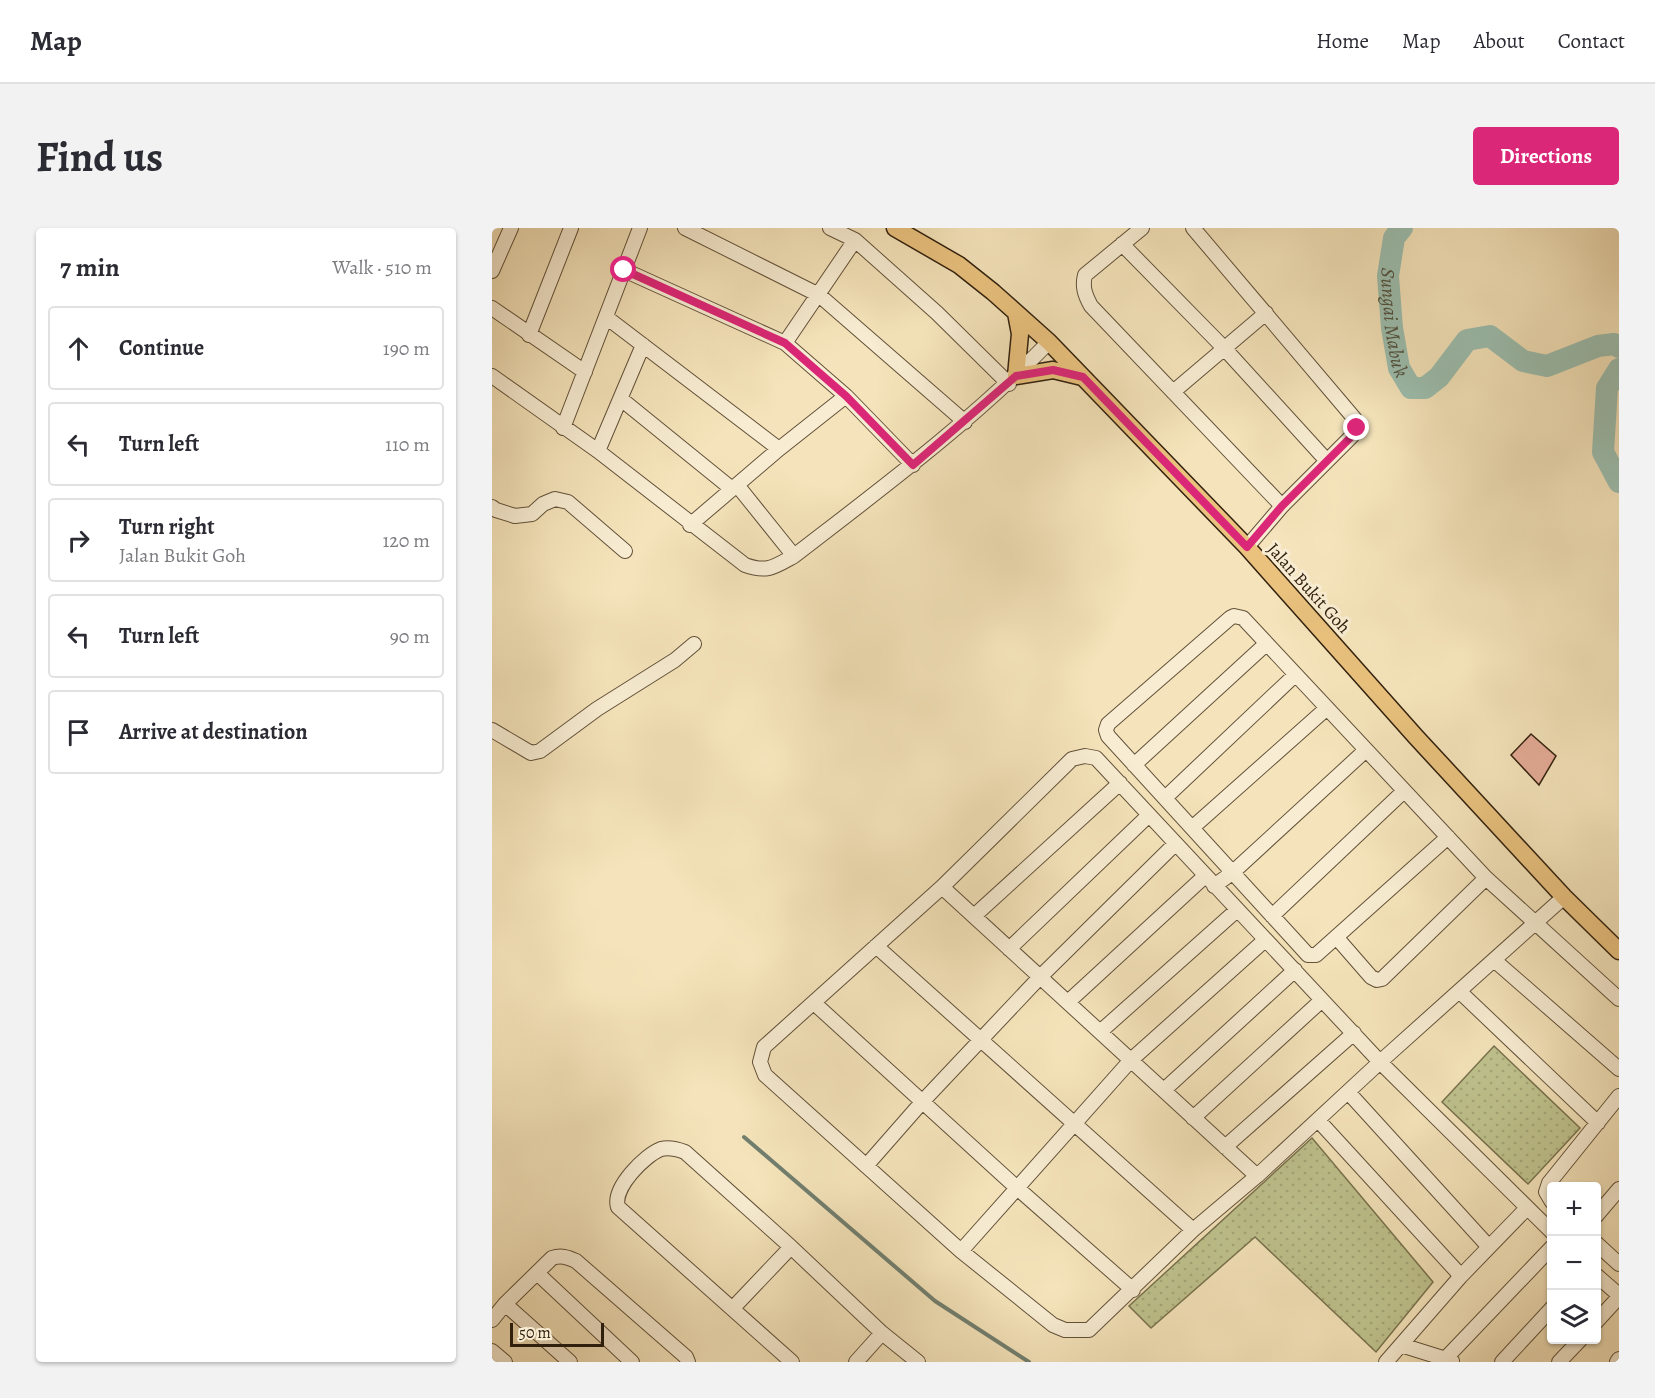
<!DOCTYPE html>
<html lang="en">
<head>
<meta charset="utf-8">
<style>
  :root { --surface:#fff; --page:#f2f2f3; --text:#2b2b33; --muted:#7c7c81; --line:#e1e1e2; --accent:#db2777 }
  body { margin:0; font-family:Alegreya,serif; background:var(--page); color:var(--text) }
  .controls { position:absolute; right:18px; bottom:18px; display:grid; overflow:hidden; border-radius:6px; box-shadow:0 2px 4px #0004 }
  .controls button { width:54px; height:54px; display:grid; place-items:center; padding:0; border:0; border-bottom:2px solid var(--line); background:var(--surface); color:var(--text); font:30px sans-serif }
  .scale { position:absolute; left:18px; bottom:15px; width:94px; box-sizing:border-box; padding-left:6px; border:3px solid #31200e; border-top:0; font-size:16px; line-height:21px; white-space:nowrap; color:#31200e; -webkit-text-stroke:4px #f8edd3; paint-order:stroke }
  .stop { position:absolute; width:18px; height:18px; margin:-14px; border:4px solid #db2777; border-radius:50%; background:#fff }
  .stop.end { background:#db2777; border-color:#fff; box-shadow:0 2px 6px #0008 }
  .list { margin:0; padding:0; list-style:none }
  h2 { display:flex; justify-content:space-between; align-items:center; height:78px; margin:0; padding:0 24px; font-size:26px }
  h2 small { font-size:20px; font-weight:400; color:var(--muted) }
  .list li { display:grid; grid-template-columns:39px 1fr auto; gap:18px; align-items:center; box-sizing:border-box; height:84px; margin:0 12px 12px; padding:0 12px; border:2px solid var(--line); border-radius:6px }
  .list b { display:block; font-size:22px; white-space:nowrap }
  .list p { margin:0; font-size:20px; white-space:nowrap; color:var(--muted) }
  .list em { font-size:20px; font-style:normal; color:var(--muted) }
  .icon { flex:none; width:33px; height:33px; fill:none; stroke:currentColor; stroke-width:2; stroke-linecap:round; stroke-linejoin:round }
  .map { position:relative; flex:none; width:1127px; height:1134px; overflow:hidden; border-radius:6px }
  header { display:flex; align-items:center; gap:36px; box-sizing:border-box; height:84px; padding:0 30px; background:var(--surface); border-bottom:2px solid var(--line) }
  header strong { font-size:28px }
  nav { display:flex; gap:33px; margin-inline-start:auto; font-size:21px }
  .intro { display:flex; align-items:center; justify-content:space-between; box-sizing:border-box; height:144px; padding:0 36px }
  h1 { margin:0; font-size:42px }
  .button { padding:15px 27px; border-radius:6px; background:var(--accent); color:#fff; font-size:21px; font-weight:700 }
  main { display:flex; gap:36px; padding:0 36px }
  aside { flex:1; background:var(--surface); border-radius:6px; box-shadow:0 2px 4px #0004 }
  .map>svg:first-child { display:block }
</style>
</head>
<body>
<header>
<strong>Map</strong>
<nav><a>Home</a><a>Map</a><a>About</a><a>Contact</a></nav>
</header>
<div class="intro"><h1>Find us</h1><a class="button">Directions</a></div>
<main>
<aside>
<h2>7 min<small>Walk · 510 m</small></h2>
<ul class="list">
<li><svg class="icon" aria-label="ahead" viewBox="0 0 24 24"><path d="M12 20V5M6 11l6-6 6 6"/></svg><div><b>Continue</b></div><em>190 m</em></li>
<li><svg class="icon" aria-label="left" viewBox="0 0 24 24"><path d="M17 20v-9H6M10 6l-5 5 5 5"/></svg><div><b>Turn left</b></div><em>110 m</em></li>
<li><svg class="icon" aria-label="right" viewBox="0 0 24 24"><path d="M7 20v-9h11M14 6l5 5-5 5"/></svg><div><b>Turn right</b><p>Jalan Bukit Goh</p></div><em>120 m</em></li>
<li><svg class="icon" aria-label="left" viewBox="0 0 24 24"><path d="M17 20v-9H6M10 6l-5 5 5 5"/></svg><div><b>Turn left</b></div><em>90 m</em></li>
<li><svg class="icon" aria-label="arrive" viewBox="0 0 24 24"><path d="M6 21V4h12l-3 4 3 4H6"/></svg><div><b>Arrive at destination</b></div></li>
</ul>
</aside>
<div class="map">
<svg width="1127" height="1134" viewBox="0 0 1127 1134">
  <defs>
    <pattern id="park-dots" width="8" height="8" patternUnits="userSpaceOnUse" patternTransform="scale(1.5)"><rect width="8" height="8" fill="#bfc38e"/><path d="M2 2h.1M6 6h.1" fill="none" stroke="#a5a779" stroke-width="1.8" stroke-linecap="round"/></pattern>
  </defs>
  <rect width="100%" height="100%" fill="#f5e4bb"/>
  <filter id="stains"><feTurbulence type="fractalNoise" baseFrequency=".00333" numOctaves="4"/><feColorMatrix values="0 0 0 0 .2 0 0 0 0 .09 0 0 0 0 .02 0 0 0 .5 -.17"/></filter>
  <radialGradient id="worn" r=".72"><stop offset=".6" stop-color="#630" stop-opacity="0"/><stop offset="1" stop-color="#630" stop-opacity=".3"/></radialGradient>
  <path fill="url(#park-dots)" stroke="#78724e" stroke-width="1.5" d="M1002 818 1088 900 1036 956 950 874Z
    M820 910 941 1054 884 1124 763 1009 659 1100 637 1078Z"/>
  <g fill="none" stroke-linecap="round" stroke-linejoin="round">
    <path stroke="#717f6f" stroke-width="4" d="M1126 143 1127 144
      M252 909 443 1073 537 1134"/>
    <g stroke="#9cbfb0" stroke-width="22">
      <path id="s1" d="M910 0 902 10 896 48 900 100 907 140 919 160H933L947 149 975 112 998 108 1031 133 1055 138 1106 118 1122 116 1127 119"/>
      <path d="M1127 141 1115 160 1111 224 1127 254"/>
    </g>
  </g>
  <path fill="#e6ac98" stroke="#31200e" stroke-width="1.5" d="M1039 506 1064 528 1047 557 1019 527Z"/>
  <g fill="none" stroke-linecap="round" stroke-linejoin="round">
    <defs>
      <path id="minor" d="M193 0 327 67 473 194
        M338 0 363 12 445 85 517 156
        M650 0 593 47C590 59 593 67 599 78L790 278
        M701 0 862 190 865 200 860 208 790 278 755 319
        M630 16 732 120 835 233
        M132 42 293 115 354 168 421 237
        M0 43 19 0
        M0 80 93 144
        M114 89 287 221
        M37 107 79 0
        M293 115 363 12
        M0 148 106 223 253 337C275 345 282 339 302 328 390 260 479 194 557 114
        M681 164 774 85
        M129 171 240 261
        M71 200 148 0
        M106 223 151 117
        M245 257 302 328
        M0 279 4 282 23 288 40 286 51 276 63 271 76 274 133 323
        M198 297 287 221 354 168
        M0 502 39 525 48 523 105 481 183 432 202 416
        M642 537 774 416
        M673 570 803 447
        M700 600 835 480
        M956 609 824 727H816L616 508 614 502 616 496 738 390 742 388 751 390 994 650 1127 771
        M722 658 740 645 874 522
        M450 659 765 948
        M482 688 628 555
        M780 688 912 563
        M845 710 879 749 885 752 890 751 994 650
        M384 718 701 1002
        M517 721 656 588
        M1002 732 1127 841
        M967 763 1106 895
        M576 774 713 648
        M322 775 524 959 641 1062
        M608 804 745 682
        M672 862 803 742
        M856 864 997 1019
        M701 890 830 772
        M826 892 969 1048
        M733 919 862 805
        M374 938 431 873 548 749 683 616
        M1060 974 1054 964 1057 955 1127 868
        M1104 988 1127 961
        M1060 1004 888 834 604 530 593 528 580 531 450 659 272 819 268 834 273 847 469 1023 561 1097 573 1102H597L701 1002 765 948 888 834 1072 669
        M1104 1015 1127 1036
        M469 1023 639 832 773 712
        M45 1045 140 1134
        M1104 1047 1127 1067
        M13 1076 78 1134
        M241 1080 299 1019
        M0 1092 13 1076 60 1030C69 1027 75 1029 84 1033L194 1129 196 1134
        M1104 1094 1127 1069
        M909 1117 960 1133
        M0 1123 13 1134
        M953 1131 1060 1019
        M300 1134 126 979C120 960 153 927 169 921 177 919 185 921 193 924L299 1019 390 1105 426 1134
        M364 1134 390 1105
        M894 1134 969 1048 1035 980
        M1010 1134 1060 1080
        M1067 1134 1088 1112
        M1125 1134 1127 1131"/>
      <path id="major" d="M403 0 467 37 501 64 557 114 755 319 924 509 1072 669 1127 723
        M524 85 528 106 524 148 561 142 590 149"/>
    </defs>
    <use href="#minor" stroke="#625139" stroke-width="16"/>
    <use href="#major" stroke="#31200e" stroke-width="19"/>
    <use href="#minor" stroke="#f8edd3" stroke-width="14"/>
    <use href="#major" stroke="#eac27e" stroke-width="16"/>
  </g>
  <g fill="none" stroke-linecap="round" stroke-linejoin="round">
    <path stroke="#db2777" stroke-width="8" d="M132 42 293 115 354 168 421 237 524 148 561 142 591 149 755 319 790 278 860 208 865 200"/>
  </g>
  <g text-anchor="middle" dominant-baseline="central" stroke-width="6" stroke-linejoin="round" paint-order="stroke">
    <g font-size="18" fill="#31200e" stroke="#f8edd3">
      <text transform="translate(817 360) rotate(48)">Jalan Bukit Goh</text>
    </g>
    <g font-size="20" font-style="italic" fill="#51503f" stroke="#f8edd3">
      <text stroke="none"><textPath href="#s1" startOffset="98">Sungai Mabuk</textPath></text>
    </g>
  </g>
  <rect width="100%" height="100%" filter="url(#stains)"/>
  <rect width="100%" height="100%" fill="url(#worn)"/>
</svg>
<div class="controls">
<button>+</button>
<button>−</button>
<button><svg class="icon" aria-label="layers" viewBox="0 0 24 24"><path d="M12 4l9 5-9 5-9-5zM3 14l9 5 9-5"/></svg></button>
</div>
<div class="scale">50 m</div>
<div class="stop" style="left:132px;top:42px"></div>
<div class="stop end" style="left:865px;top:200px"></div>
</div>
</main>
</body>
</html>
